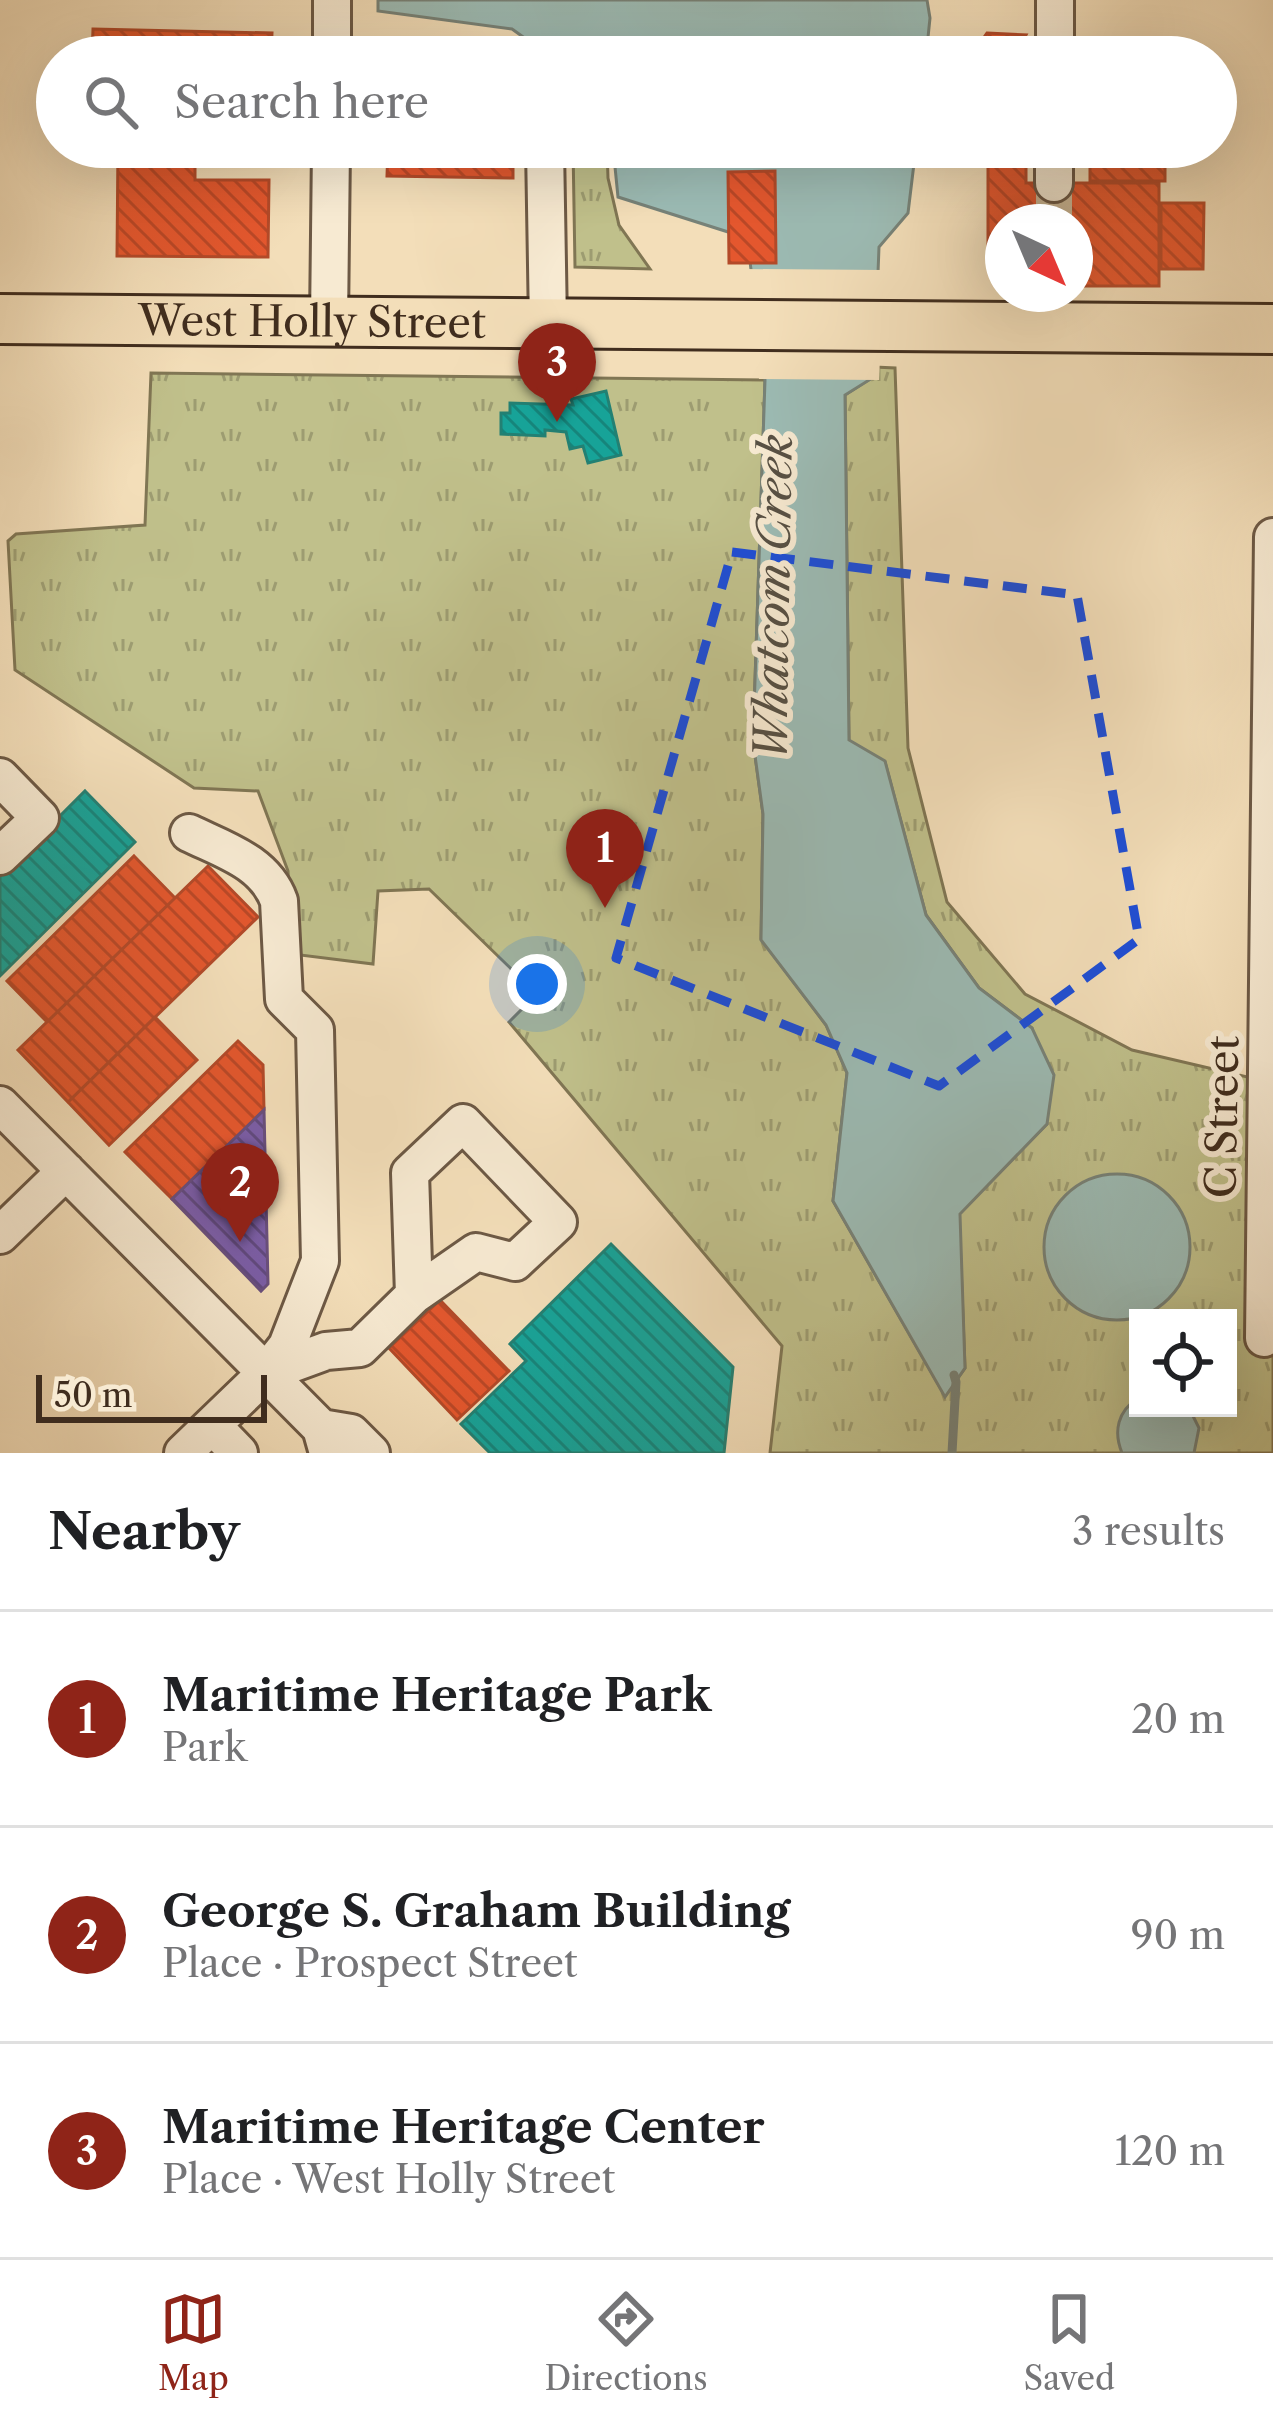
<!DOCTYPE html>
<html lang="en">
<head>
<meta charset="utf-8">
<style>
  :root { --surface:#fff; --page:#f6f6f6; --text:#202124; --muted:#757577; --line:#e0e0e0; --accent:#8f2418 }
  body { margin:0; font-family:"Libre Caslon Text",serif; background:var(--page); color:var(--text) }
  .controls { position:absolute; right:36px; bottom:36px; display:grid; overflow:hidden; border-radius:0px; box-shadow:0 12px 48px #0002 }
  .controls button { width:108px; height:108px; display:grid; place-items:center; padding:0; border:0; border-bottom:3px solid var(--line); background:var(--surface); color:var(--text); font:60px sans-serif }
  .compass { position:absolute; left:985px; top:204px; width:108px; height:108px; border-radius:50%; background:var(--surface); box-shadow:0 12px 48px #0002; rotate:136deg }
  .scale { position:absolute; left:36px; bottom:30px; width:231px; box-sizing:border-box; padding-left:12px; border:6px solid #402d1e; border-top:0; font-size:33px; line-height:42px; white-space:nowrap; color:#402d1e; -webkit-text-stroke:9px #f7ead2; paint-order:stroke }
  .you { position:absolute; left:537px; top:984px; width:42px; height:42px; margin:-30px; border:9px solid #fff; border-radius:50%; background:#1a73e8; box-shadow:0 0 0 18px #1a73e833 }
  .badge { display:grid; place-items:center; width:78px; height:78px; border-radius:50%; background:var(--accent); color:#fff; font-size:39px; font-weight:700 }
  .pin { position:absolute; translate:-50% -99px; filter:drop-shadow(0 3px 6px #0008) }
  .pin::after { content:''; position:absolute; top:63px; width:42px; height:36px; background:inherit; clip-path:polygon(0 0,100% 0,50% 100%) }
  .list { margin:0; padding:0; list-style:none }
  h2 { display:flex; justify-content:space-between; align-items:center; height:156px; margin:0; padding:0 48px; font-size:51px }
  h2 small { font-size:39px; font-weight:400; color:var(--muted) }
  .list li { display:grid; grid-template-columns:78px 1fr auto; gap:36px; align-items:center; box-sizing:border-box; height:216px; padding:0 48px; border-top:3px solid var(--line) }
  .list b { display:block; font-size:45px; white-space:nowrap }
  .list p { margin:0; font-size:39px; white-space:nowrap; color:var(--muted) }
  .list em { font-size:39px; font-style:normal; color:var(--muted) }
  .icon { flex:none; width:66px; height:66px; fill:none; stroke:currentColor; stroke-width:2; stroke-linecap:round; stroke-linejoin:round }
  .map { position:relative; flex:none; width:1273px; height:1453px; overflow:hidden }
  .search { position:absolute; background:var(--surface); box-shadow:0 12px 48px #0002; left:36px; right:36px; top:36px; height:132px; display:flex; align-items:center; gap:30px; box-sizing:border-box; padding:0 42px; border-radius:66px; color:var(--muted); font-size:45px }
  .sheet { height:804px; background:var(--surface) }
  nav { display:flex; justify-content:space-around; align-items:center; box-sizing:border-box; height:168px; border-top:3px solid var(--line); background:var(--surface); font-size:33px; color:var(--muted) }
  nav a { display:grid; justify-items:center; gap:6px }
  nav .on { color:var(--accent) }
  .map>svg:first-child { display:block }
</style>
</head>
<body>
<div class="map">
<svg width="1273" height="1453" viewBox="0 0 1273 1453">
  <defs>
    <pattern id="grass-tufts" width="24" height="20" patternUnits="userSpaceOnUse" patternTransform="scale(3)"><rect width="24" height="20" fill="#c0c08b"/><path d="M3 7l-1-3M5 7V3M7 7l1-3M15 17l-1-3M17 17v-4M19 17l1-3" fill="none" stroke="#9d9c71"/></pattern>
    <pattern id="shops-back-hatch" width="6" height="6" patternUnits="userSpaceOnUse" patternTransform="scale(3)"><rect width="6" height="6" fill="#e4572e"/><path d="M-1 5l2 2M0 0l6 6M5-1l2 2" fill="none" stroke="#ba4827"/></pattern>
    <pattern id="offices-back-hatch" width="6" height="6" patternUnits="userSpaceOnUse" patternTransform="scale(3)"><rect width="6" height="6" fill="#7b5ea7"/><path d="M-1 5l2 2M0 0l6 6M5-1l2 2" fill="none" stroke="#614a80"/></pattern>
    <pattern id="public-back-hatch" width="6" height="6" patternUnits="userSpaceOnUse" patternTransform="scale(3)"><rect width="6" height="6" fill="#17a398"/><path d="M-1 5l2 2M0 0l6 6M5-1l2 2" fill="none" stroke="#16857b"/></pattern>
  </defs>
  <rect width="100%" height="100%" fill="#f3deb9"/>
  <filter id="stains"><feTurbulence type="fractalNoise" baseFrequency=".00167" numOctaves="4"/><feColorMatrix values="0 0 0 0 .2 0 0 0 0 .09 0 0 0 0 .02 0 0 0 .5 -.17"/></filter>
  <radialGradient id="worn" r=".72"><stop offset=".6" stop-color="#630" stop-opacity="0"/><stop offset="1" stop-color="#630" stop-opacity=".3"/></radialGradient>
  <path fill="url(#grass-tufts)" stroke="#807654" stroke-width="3" fill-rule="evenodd" d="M573 147H607L608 178 619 225 650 269 575 267Z
    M874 367 895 368 908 748 947 902 1025 994 1132 1050 1273 1083V1453H770L782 1346 509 1022 537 994 429 889 378 891 373 964 292 954 288 871 258 791 194 788 15 670 8 541 16 534 145 525 151 373 765 380 753 741 763 814 761 939 826 1025 847 1073 833 1201 945 1396 965 1368 959 1214 1047 1124 1032 1028 979 988 926 915 885 762 849 741 845 395 873 377ZM1138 1318H1228V1408H1138Z"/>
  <path fill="#9cbbb4" stroke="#778278" stroke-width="3" d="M378 0H927L930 18 926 57H551L512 29 378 11Z
    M613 147H916L908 213 879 247 874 377 845 395 849 740 885 761 926 915 979 988 1032 1028 1054 1075 1047 1124 960 1214 965 1368 945 1397 833 1201 847 1073 826 1025 761 940 763 814 753 741 765 380 747 238 618 197Z
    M1044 1247a73 73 0 1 1 146 0a73 73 0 1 1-146 0Z
    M1138 1398V1408H1189L1199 1428 1194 1453H1122C1113 1431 1118 1411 1138 1398Z"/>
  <path fill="#f3deb9" d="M745 269 884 270 879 380 759 379Z"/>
  <path fill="url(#shops-back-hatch)" stroke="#b34a29" stroke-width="3" d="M93 29 272 33 271 57H92Z
    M987 33 1026 35 1014 57H970Z
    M118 147H195V180H269L268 257 117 256Z
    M388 147H513V178L387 176Z
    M967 147H1018L1026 155V183H1159V286H1082V261H1075V222H1003V261H988V167Z
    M1090 147H1165V181H1090Z
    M775 171 776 263H729L728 172Z
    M1161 203H1204L1203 269H1161Z
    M134 856 175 898 47 1022 7 981Z
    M208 866 258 917 68 1102 18 1050Z
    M155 1017 197 1060 109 1145 68 1102Z
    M238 1041 263 1065 264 1110 172 1199 125 1152Z
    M440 1300 509 1371 457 1420 389 1348Z"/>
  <path fill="url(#offices-back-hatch)" stroke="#694f7e" stroke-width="3" d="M264 1110 268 1284 261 1291 172 1199Z"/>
  <path fill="url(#public-back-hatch)" stroke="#238073" stroke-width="3" d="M606 391 621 455 588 463 583 446 570 449 566 432 545 430V436L501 434V413H510V403L573 405 571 399Z
    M85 791 135 842 0 976V876Z
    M611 1244 733 1367 724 1453H490L461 1424 526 1361 510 1344Z"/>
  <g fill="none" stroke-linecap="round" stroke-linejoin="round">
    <path stroke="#778278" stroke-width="9" d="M952 1453 956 1382 954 1375"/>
    <path stroke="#cfbb9a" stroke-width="36" stroke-dasharray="36 18" stroke-linecap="butt" d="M1054 222V183"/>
    <defs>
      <path id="minor" d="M332 57V0
        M1055 57V0
        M545 147 548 324
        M1054 183V147
        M329 322 331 147
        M0 777 40 818 0 856
        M0 1105 321 1428 328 1453
        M0 1235 66 1171
        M1264 1338 1273 537
        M266 1373 326 1351 360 1348 414 1295 410 1173 463 1123 558 1222 515 1262 476 1252 414 1295
        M212 1425 239 1453
        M321 1428 351 1433 371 1453
        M183 1453 266 1373 287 1346 320 1261 315 1030 284 999 279 901C265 862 224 850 189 833"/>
      <g id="major">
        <path id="s1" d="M0 319 1273 329"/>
      </g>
    </defs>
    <use href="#minor" stroke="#6d5945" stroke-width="42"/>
    <use href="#major" stroke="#402d1e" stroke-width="54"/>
    <use href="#minor" stroke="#f7ead2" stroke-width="36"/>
    <use href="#major" stroke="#f3deb9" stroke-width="48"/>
  </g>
  <path fill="none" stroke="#1d4ed8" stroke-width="9" stroke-dasharray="24 15" stroke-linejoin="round" d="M732 552 1077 595 1139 939 939 1086 616 958Z"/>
  <g text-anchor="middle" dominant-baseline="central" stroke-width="12" stroke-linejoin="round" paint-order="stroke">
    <g font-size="42" fill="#402d1e" stroke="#f7ead2">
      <text stroke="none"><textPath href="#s1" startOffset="312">West Holly Street</textPath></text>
      <text transform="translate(1222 1117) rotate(-89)">C Street</text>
    </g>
    <g font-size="45" font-style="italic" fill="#575044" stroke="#f7ead2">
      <text transform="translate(773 598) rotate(-89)">Whatcom Creek</text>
    </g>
  </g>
  <rect width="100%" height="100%" filter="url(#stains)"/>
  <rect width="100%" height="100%" fill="url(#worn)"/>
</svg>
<div class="controls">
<button><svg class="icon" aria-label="locate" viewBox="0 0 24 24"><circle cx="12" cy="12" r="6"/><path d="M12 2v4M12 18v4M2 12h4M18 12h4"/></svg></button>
</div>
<svg class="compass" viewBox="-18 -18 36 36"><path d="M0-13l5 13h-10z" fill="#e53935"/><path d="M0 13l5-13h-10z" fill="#757577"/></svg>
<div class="scale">50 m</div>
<div class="you"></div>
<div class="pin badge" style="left:605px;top:908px">1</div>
<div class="pin badge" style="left:240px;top:1242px">2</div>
<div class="pin badge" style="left:557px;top:422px">3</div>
<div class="search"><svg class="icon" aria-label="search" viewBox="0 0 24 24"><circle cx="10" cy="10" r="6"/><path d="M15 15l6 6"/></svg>Search here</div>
</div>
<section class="sheet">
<h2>Nearby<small>3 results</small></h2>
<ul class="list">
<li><span class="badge">1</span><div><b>Maritime Heritage Park</b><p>Park</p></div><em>20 m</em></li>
<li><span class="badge">2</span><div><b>George S. Graham Building</b><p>Place · Prospect Street</p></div><em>90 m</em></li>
<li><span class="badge">3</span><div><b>Maritime Heritage Center</b><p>Place · West Holly Street</p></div><em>120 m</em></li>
</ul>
</section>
<nav>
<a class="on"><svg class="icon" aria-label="map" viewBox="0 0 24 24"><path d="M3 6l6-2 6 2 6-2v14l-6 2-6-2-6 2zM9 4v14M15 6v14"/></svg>Map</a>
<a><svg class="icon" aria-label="directions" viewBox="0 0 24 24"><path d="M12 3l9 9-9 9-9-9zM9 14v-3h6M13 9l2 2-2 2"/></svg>Directions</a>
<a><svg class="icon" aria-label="saved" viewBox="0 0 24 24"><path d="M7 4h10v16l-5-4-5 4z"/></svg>Saved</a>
</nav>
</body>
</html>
